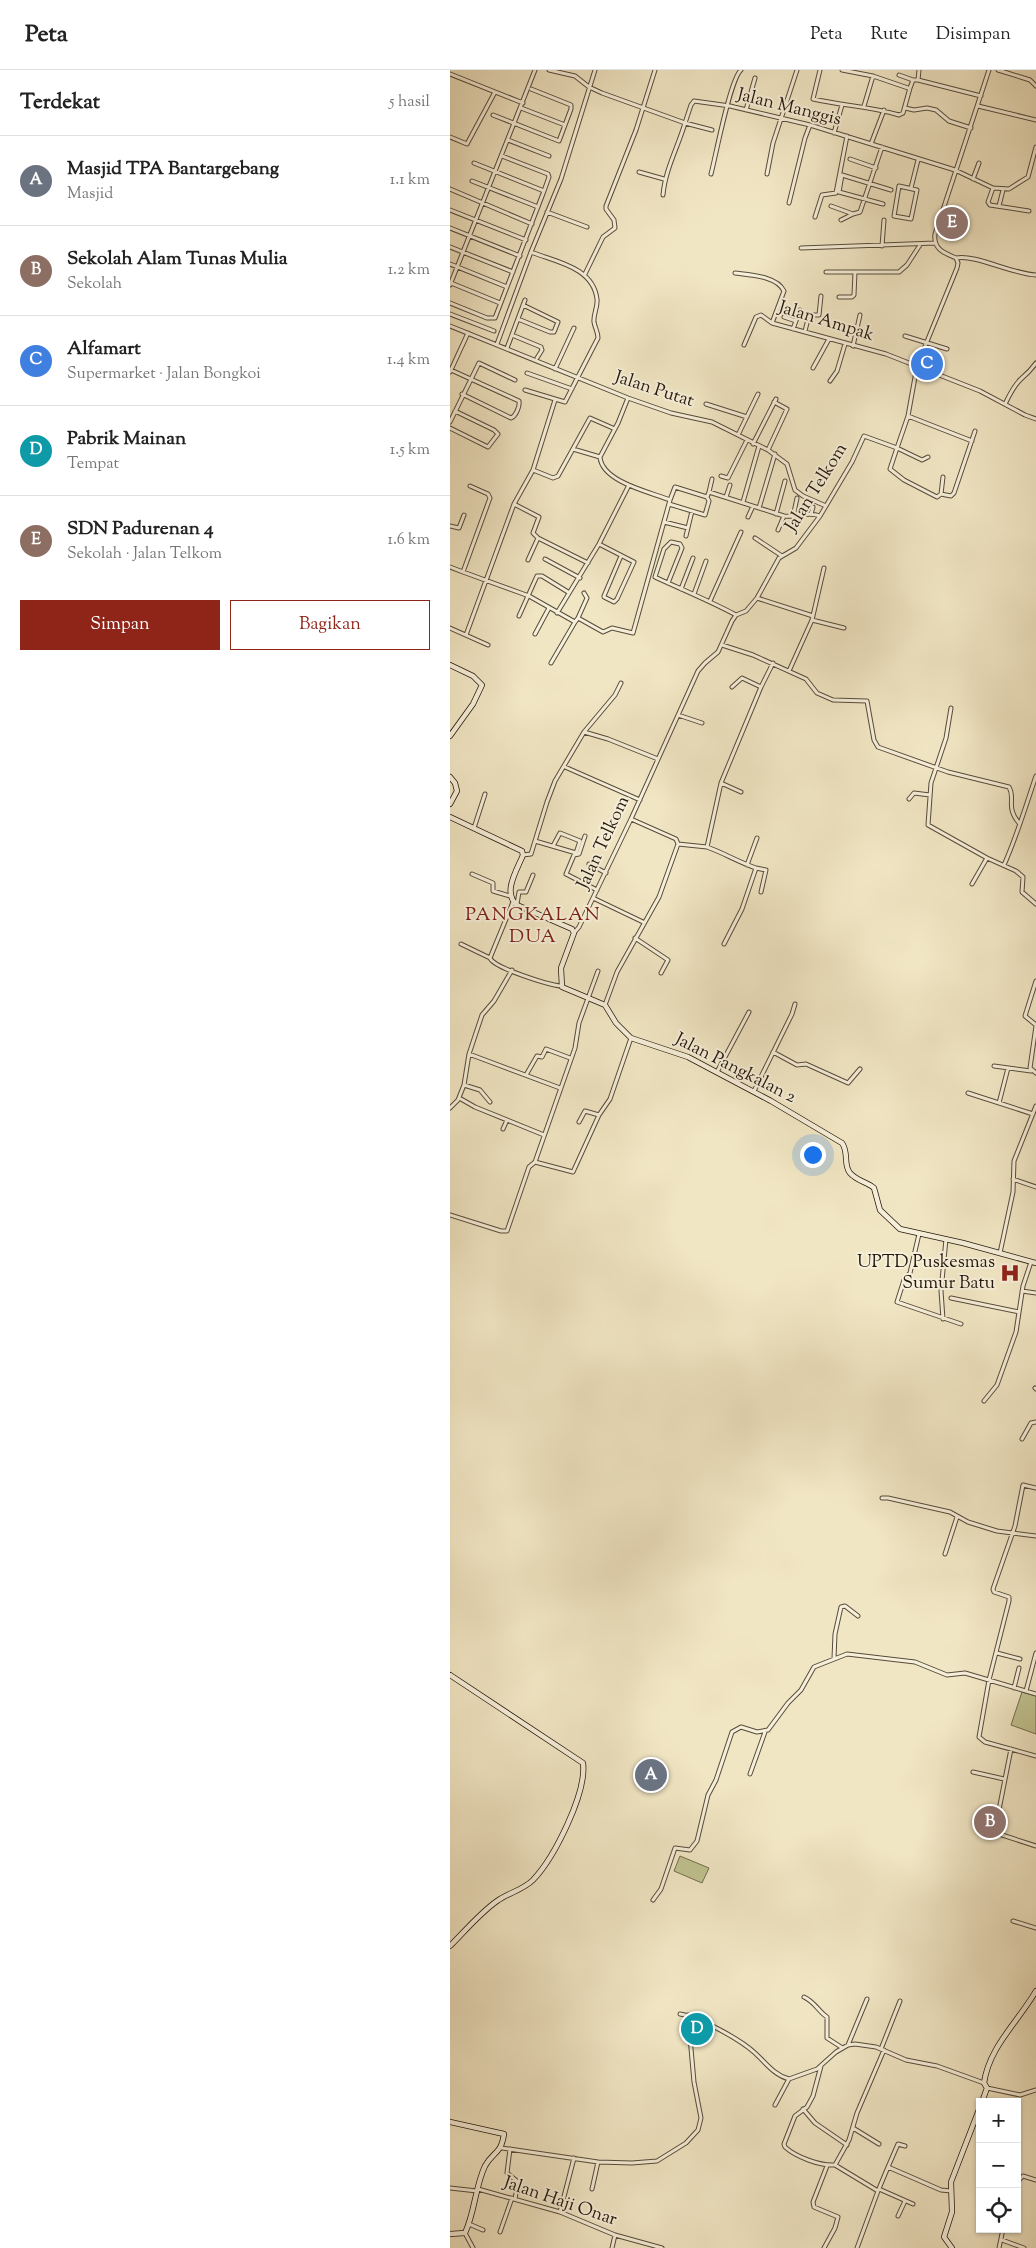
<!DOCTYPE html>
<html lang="id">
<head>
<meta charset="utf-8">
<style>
  :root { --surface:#fff; --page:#f2f2f2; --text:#222; --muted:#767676; --line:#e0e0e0; --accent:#8f2418 }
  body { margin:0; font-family:"Sorts Mill Goudy",serif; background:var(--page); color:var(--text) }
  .controls { position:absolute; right:15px; bottom:15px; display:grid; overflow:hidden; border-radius:0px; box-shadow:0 1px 4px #0004 }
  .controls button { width:45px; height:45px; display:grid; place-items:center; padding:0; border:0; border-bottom:1px solid var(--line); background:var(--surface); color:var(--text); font:25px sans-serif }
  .you { position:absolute; left:362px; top:1084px; width:18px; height:18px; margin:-12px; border:4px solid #fff; border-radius:50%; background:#1a73e8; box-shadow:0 0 0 8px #1a73e833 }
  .badge { display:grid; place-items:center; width:32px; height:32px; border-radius:50%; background:var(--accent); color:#fff; font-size:16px; font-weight:700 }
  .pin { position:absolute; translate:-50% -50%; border:2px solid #fff; box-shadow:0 1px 5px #0006 }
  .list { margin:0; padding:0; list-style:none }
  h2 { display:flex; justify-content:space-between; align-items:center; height:65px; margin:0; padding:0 20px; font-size:21px }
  h2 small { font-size:16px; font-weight:400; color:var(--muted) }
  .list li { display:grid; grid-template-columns:32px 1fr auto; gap:15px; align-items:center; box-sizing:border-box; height:90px; padding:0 20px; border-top:1px solid var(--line) }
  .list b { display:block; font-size:19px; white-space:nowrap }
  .list p { margin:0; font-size:16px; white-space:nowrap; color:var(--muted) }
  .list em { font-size:16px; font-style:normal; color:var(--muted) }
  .actions { display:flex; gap:10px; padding:15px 20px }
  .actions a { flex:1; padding:11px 0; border:1px solid var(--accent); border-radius:0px; text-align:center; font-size:18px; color:var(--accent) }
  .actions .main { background:var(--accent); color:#fff }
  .icon { flex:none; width:28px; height:28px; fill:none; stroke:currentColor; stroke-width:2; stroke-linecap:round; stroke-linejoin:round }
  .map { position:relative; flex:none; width:586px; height:2178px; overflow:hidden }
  header { display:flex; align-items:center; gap:30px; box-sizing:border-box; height:70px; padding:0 25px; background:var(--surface); border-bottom:1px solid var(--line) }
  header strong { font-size:24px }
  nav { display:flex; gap:28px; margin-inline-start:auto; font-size:18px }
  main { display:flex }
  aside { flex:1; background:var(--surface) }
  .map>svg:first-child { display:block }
</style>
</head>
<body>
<header>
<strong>Peta</strong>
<nav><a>Peta</a><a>Rute</a><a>Disimpan</a></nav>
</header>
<main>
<aside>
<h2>Terdekat<small>5 hasil</small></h2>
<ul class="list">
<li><span class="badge" style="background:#6b7280">A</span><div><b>Masjid TPA Bantargebang</b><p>Masjid</p></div><em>1.1 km</em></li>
<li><span class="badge" style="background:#8d6e63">B</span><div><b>Sekolah Alam Tunas Mulia</b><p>Sekolah</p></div><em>1.2 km</em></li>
<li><span class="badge" style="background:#3f7fe0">C</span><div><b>Alfamart</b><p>Supermarket · Jalan Bongkoi</p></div><em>1.4 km</em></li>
<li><span class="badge" style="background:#0f9aa8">D</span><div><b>Pabrik Mainan</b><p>Tempat</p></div><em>1.5 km</em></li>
<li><span class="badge" style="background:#8d6e63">E</span><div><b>SDN Padurenan 4</b><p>Sekolah · Jalan Telkom</p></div><em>1.6 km</em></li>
</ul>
<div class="actions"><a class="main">Simpan</a><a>Bagikan</a></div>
</aside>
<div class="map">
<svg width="586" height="2178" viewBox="0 0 586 2178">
  <rect width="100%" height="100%" fill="#f1e6c4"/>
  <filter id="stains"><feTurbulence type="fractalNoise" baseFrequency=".004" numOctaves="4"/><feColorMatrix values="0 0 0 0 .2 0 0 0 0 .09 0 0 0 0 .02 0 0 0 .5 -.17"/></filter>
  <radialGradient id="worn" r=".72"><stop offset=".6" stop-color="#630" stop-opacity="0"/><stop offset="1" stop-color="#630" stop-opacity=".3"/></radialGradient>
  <path fill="#c0c390" stroke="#726d4e" d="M572 1622 586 1626V1664L561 1655Z
    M230 1786 259 1798 252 1813 224 1801Z"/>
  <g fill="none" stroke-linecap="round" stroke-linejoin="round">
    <defs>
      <path id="street" d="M99 0 125 6 139 17 152 23 235 53 241 35 244 31 280 36 360 55 505 100 543 118 559 119 578 107 586 77
        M370 0 363 29C394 36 419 36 449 45L453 43 460 18
        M392 0 423 6 458 18H460L463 10H468L531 26
        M548 0 580 10 586 16
        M0 4 73 33
        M449 5 463 10
        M468 10 469 0
        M414 36 423 6
        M528 36 586 50
        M71 38 115 55
        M455 38 464 40 477 38 486 40 499 51 521 58
        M296 40 305 8
        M43 45 109 71 121 39V35L81 19
        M384 63 392 35
        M0 67 17 74 45 22
        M58 70 99 86
        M421 74 434 40
        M400 89 426 98
        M24 93 94 121
        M189 102 214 109
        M261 104C266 85 280 10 291 0
        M317 104 323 73 347 0
        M523 109 529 93
        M22 111 88 137
        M449 116 467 120 461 149 444 146Z
        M461 118 468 90
        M543 118 538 132 540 135 579 141
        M0 119 82 154
        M213 125C215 100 228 77 235 53L262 60
        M339 133 355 68 360 55
        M433 134 389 122 392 105 441 120
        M381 136 403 144 410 142 432 77
        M549 136 553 120
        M0 140 76 170
        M97 142 137 157
        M365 147 372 125 386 123 397 66
        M391 150 403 144
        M0 158 70 186
        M432 176 434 150
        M0 177 63 202
        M351 178 485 173
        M506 188C525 184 562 204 586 205
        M0 194 57 217
        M376 202H405
        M285 203C300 205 327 206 334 221L322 253
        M135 204 153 167 165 158 164 150 156 139V136L186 60 205 0
        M1 213 50 233
        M0 215 85 0
        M389 227H402L404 225 405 202H449L457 195 470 175
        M0 233 37 248H45L94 121 99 107 98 104 52 86
        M0 244 44 261
        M334 247 346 251
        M68 249 100 262H104L108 252 73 235
        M0 256 178 328 221 343 262 352 318 380 337 394 345 420 353 426 376 436
        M343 259 350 240
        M355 261 359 245H369L371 226
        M62 265 91 277 92 280 87 288
        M455 266 497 279
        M47 274 81 182 111 109 145 0
        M294 275 306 247 311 245 322 253 436 284 530 321 575 345 586 349
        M403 276 410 245
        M57 278 75 230
        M363 298 379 269
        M105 299 124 258
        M1 300 69 331C70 336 66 346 61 348L12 324
        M0 302 18 263
        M77 303 122 319
        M380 311 387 301 395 274
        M75 320 115 332 148 268C148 262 145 258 144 252 143 245 148 237 147 229 143 197 106 192 81 182
        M256 334 297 347
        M555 334C559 326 564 315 571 309 578 303 581 300 586 293
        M458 346 522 371
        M0 352 29 293 65 310
        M0 358 38 377 48 364 44 360 5 341
        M288 365 308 324
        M303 374 326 329
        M123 379 150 387
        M318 380 337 339 324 332
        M478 387 472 390 447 378 440 399 454 410 487 427 491 424 493 407
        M83 400 103 408 108 406 140 348 165 359
        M271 406 278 408 297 370
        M20 416 38 424 40 428 13 502 79 526 125 552 101 593
        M259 422 262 409
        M491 424 501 426 504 423 525 361
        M276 427 280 415
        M220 430 225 417 257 427 259 422 334 446C346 448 357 441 370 446
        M293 432 309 376
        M64 434 89 447 83 463 88 468
        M219 434 255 445 259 431 257 427
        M309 438 325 384
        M326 444 335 411
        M361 444 363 437
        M298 447 303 436
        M343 447 347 428
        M214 452 238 458
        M0 456 9 458 14 445
        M328 460 334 446
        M236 466 242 441
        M305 468 332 486
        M149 474 184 492 167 529 164 532 154 527V526L171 486
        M95 489 130 508
        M78 490 88 468 138 493
        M0 497 13 502
        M218 513 232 478 230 474 221 472 214 479 205 507 207 508C233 520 260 531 286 545
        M231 519 243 488
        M244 524 256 491
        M307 528 363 546
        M260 531 291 462
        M107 543 149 474 179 415
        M69 546 87 506H92L118 522
        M128 548 137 528 134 523
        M362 550 394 558
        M125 552 128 548 153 562 162 558 183 563 220 430C200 422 152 412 150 387L168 353 178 328
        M0 558 38 575
        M85 564 99 538
        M16 565 64 434 83 400 105 330
        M272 575 303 585 356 609 367 623 383 630 417 631 424 670 428 677 498 702 559 717C566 729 555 736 569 753
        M339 601 362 550 374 498
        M282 617 292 608 311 617
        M501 638 496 668 481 713 478 755 537 788 566 801 573 807 572 822 586 834
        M228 645 252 653
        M134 662 158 669 208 689
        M115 697 190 730
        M271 713 291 722
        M459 729 464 723 480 725
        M181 749 226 769 228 774 257 777 271 713 311 617 323 593
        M24 758 35 724
        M135 766 129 784 124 785 116 804 147 820
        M85 771 126 783 130 771 110 763 103 776
        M257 777C274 783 288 792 306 798L292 839 274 874
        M73 785 81 784 97 732 105 711 134 662 165 625 171 613
        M139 794 156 803
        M297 795 307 768
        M554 795C567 766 576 735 586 706
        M306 798 316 800 311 822
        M22 804 43 813V821L60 826
        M522 814 537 788
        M143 828 193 852
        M67 834 69 822H76L83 805
        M124 863 129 857 181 749 248 601 255 593 268 582 282 551 286 545 296 541 307 528 329 488 346 478 370 446 402 392 414 366 447 378 458 346 467 296 507 198 508 193 506 188C494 183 483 179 485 164L539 0
        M185 868 218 890 211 903
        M11 874 40 888C44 898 99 915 111 916
        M40 888 63 832
        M586 911 575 946 586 955
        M155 935 167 902 209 827 228 774
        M586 956 580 998 586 1003
        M323 982 347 995 356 994 398 1013 410 999
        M19 984 110 1018
        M544 996 581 1001
        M267 1002 299 942
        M76 1005 87 986 92 987 96 979 120 988
        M14 1015 30 1020 40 1032
        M304 1021 342 944 345 934
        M518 1023 583 1044
        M11 1029 25 1037 94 1065
        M549 1033 558 998
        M0 1038 8 1030 14 1015 19 984 32 945 44 931 62 900
        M129 1052 135 1041 149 1045 160 1029 181 968
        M53 1059 57 1050
        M85 1092 125 978 129 953 148 901
        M563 1109 586 1117
        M0 1145 51 1161H57L79 1097 85 1092 123 1102 149 1045
        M469 1164 460 1203 454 1210 447 1232 511 1254
        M550 1183 563 1122 564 1091 586 1036
        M572 1221 586 1223
        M501 1228 569 1242
        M493 1249 491 1221 496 1169
        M585 1318 586 1319
        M534 1331 547 1315 566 1262 573 1216 581 1192
        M572 1369 581 1353 586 1352
        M586 1418 573 1415 565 1456 543 1519 544 1522 559 1527V1531L539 1610 529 1667 535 1672 586 1686
        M432 1428H438L500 1442 518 1452 547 1461 586 1466
        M495 1484 507 1447
        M547 1583 570 1589
        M384 1588 385 1564 391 1537 395 1536 408 1546
        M564 1618 569 1598
        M576 1621 586 1583
        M561 1679 545 1760 549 1764 586 1776
        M523 1702 554 1709
        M300 1704 315 1662
        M203 1830 211 1819 225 1778 240 1780 247 1771 258 1725 266 1710 282 1662 291 1657 307 1662 318 1660 338 1633 351 1620 364 1597 397 1584 465 1592 497 1605 515 1603 586 1624
        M563 1851 586 1858
        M354 1927C365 1932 368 1941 377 1947V1968L391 1977
        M230 1944C250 1947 291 1970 305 1983 316 1993 324 2005 339 2009L367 1999 386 1982 398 1975 405 1974 426 1977 456 1990 487 1996 534 2013
        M398 1975 417 1929
        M431 1979 450 1931
        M371 1996 363 2026 357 2037 345 2046 334 2074 335 2077C346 2087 370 2096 385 2095L428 2121 438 2097 491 2120 501 2121
        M537 2018 570 2025 586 2020
        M325 2035 339 2009
        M353 2039 365 2053 397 2075
        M403 2058 429 2074
        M52 2078 148 2092 182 2093 207 2091 236 2073 248 2060 251 2048 244 2012 238 1945
        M60 2079 57 2103 68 2112 65 2129
        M385 2095 399 2070 407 2043 434 1980
        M438 2097 448 2074 455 2076
        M567 2112 573 2106 586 2110
        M0 2118 27 2121
        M28 2119 110 2142 165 2165 212 2178
        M142 2119 148 2092
        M429 2119 463 2134
        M110 2142 124 2088
        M448 2146 455 2131
        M19 2154 33 2160
        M50 2162 62 2128
        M15 2163 23 2178
        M552 2170 574 2178
        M162 2178 165 2165
        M374 2178 385 2158 388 2147 364 2137 363 2132 377 2096
        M407 2178 428 2121
        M549 2178 553 2159"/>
      <path id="secondary" d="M0 595 23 606 32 615 23 634 0 666
        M0 707 5 713 7 721 0 734
        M0 747 72 781 73 785C67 800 52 823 67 835L122 859 124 863 111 898 112 917 155 935 166 953 181 968 238 987 321 1031 392 1073C399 1082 393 1095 400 1103 407 1111 417 1112 424 1118L430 1140 450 1159 513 1173 586 1193
        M0 1605 133 1693C137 1723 104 1788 83 1810 73 1820 58 1823 47 1831 30 1843 15 1861 0 1876
        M532 2032 537 2018 534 2013C539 1977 568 1952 586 1921
        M0 2052 54 2064C51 2085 43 2081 35 2096 25 2117 25 2142 15 2163L0 2164
        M502 2178 494 2167 502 2142 501 2112 530 2037"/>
    </defs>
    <use href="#street" stroke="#574b3b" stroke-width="5"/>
    <use href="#secondary" stroke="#24170d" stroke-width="6"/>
    <use href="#street" stroke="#f6efd9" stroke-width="3"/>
    <use href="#secondary" stroke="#f6efd9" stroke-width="4.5"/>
  </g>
  <defs>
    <symbol id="hospital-bare" viewBox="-9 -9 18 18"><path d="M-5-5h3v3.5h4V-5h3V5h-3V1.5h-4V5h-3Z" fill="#8f2418" stroke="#f6efd9" stroke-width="2.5" paint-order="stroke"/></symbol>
  </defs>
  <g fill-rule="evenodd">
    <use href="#hospital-bare" x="546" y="1189" width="28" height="28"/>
  </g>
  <g text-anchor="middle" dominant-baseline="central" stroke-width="4" stroke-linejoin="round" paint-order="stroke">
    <g font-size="18" fill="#24170d" stroke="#f6efd9">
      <text transform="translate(339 38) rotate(14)">Jalan Manggis</text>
      <text transform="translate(376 252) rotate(17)">Jalan Ampak</text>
      <text transform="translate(204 320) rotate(18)">Jalan Putat</text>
      <text transform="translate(367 418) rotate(-58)">Jalan Telkom</text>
      <text transform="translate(154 773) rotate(-65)">Jalan Telkom</text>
      <text transform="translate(285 999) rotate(27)">Jalan Pangkalan 2</text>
      <text transform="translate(110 2132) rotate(19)">Jalan Haji Onar</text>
    </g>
    <g font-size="18" fill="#24170d" stroke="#f6efd9" text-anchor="end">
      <text x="545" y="1193">UPTD Puskesmas<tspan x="545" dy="21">Sumur Batu</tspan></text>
    </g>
    <g font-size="19" letter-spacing="1" fill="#7a1f14" stroke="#f6efd9">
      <text x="83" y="845">PANGKALAN<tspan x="83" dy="22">DUA</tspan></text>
    </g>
  </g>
  <rect width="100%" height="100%" filter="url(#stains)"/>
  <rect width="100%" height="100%" fill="url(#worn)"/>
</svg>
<div class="controls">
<button>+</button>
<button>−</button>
<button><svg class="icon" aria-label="locate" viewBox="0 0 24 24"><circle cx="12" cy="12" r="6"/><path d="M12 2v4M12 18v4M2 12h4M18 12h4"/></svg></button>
</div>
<div class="you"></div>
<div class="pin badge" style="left:201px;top:1705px;background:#6b7280">A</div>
<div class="pin badge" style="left:540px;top:1752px;background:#8d6e63">B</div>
<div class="pin badge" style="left:477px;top:294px;background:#3f7fe0">C</div>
<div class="pin badge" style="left:247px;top:1959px;background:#0f9aa8">D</div>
<div class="pin badge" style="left:502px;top:153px;background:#8d6e63">E</div>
</div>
</main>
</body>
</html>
